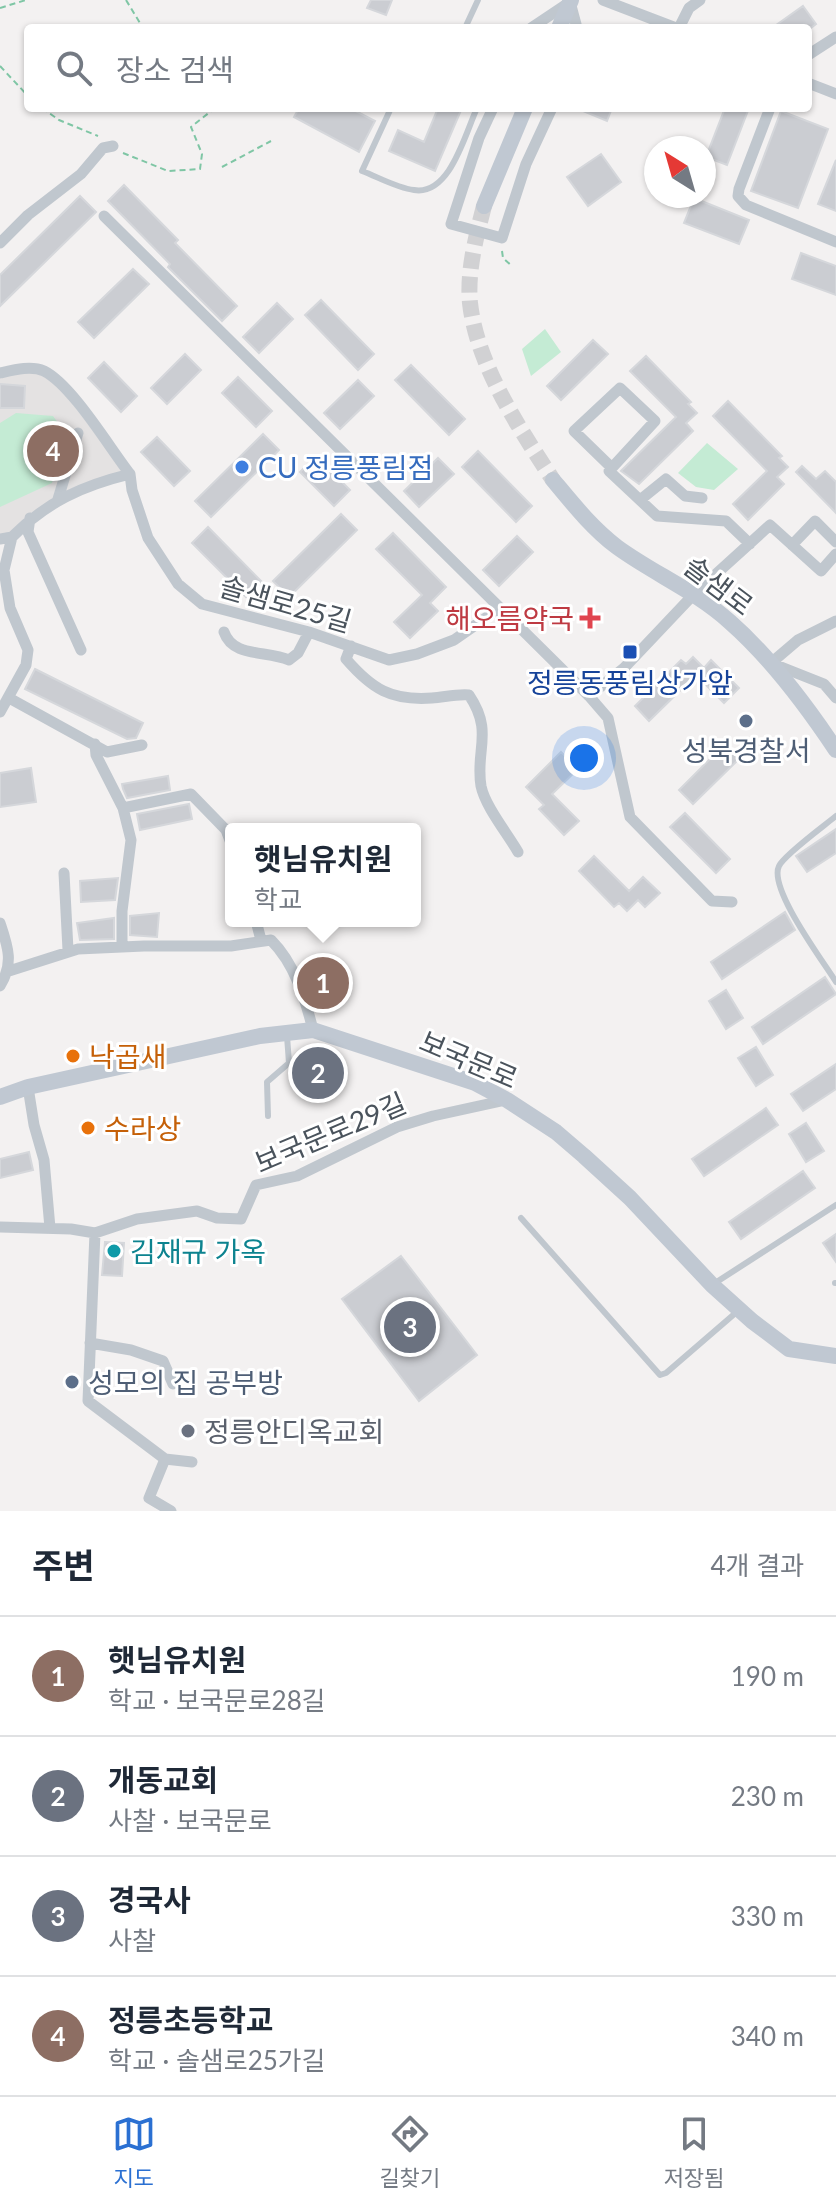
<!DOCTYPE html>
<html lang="ko">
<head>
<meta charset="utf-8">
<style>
  :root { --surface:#fff; --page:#f6f6f7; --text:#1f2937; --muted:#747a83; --line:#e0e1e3; --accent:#2b70d2 }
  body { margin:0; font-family:Lato,"Noto Sans KR",sans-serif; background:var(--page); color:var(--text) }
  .compass { position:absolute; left:644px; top:136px; width:72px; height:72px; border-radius:50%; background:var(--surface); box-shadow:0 2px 6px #0004; rotate:323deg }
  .you { position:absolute; left:584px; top:758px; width:28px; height:28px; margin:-20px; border:6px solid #fff; border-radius:50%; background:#1a73e8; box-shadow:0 0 0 12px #1a73e833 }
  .badge { display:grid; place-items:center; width:52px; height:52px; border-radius:50%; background:var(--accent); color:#fff; font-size:26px; font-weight:700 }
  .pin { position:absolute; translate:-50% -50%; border:4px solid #fff; box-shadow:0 2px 8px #0006 }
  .popup { position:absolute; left:225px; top:823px; width:196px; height:104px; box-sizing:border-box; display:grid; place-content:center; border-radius:8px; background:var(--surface); filter:drop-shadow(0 2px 6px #0005); font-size:26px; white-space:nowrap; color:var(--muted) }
  .popup b { font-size:30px; color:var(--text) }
  .popup::after { content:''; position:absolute; left:50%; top:100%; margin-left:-16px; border:16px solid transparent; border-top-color:var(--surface) }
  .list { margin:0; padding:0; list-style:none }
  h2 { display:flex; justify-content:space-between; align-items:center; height:104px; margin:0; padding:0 32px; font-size:34px }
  h2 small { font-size:26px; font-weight:400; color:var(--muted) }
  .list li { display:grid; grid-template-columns:52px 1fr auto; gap:24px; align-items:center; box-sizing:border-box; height:120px; padding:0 32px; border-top:2px solid var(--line) }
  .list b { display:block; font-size:30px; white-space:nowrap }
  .list p { margin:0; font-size:26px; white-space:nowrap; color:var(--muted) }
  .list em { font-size:26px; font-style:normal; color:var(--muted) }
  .icon { flex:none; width:44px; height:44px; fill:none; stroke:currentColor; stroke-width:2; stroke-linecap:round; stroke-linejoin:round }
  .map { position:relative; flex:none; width:836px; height:1511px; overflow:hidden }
  .search { position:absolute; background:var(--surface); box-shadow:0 2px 6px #0004; left:24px; right:24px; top:24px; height:88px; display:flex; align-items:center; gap:20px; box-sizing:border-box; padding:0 28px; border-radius:8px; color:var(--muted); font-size:30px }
  .sheet { height:584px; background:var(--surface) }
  nav { display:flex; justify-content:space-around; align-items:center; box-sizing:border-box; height:112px; border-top:2px solid var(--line); background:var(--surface); font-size:22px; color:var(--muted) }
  nav a { display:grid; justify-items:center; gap:4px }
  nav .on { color:var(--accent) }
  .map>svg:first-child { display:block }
</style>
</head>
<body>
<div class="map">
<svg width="836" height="1511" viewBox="0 0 836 1511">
  <rect width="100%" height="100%" fill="#f3f1f1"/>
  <path fill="#e4e2e2" d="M22 371 41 373 65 394 123 471 0 539V377Z"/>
  <path fill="#c4ebd4" d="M545 329 561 352 531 376 522 349Z
    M16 413 53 416 67 435 52 483 0 507V423Z
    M707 443 738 469 714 490 696 487 678 473Z"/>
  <path fill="#cbcdd2" stroke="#d5d7db" stroke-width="2" d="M371 0H392L386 15 367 8Z
    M803 6 816 24 811 28H772Z
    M299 108H350L375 121 359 152 294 117Z
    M438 108H462L435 171 389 151 398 130 424 142Z
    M576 108H612L607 121Z
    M725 108H749L727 165 706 157Z
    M781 111 828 129 798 208 751 191Z
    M601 154 621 182 588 206 567 177Z
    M836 160V211L818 204Z
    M124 185 178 240 175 243 237 306 222 321 168 267 170 264 108 201Z
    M80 196 96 212 0 306V275Z
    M694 198 749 220 739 244 684 223Z
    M801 253 836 266V295L792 279Z
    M133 269 149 284 94 338 78 322Z
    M321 300 374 354 358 370 305 315Z
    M277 303 293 319 259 353 243 337Z
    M593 340 608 354 561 400 547 386Z
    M185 354 201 370 167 404 151 388Z
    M646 356 691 402 688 404 697 413 686 423 693 431 639 484 621 471 676 417 630 371Z
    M104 362 137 396 121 412 88 378Z
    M411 365 465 419 449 435 395 380Z
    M238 377 272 411 256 427 222 393Z
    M358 380 374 396 340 429 324 413Z
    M0 384 25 386 24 408H0Z
    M728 401 782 456 779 458 788 467 777 477 784 484 748 520 733 504 767 471 713 416Z
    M263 434 279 450 211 517 195 501Z
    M157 437 190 471 174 486 141 452Z
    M478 451 532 506 516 522 462 467Z
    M316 456 350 490 334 506 300 472Z
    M438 458 454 474 419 507 404 491Z
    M802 466 816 479 825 471 836 482V513L796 472Z
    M341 514 357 530 289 597 273 581Z
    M208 527 262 582 246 597 192 543Z
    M393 533 446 587 430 603 438 611 410 638 394 622 422 595 376 549Z
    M517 536 533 552 499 586 483 570Z
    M693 657 704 668 711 660 739 688 724 703 696 675 649 721 635 706 681 660 686 664Z
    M35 669 143 723 136 738 127 739 25 689Z
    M725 744 739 759 693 804 679 790Z
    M561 752 578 769 552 794 579 821 564 835 539 809 544 805 526 787Z
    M31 768 36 802 0 807V773Z
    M168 776 170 790 127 798 123 789 122 784Z
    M189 804 192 819 140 830 137 814Z
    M685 813 730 859 716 873 670 827Z
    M836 829V853L807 872 796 856Z
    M594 856 629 891 643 877 660 893 645 907 638 900 627 911 619 903 614 907 579 871Z
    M118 878 115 900 81 902 80 881Z
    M785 912 795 930 722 979 711 962Z
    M159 913 157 937 130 935V916Z
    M114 918V939L80 940 77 923Z
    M825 977 836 994 763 1044 752 1027Z
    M726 990 743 1018 726 1029 709 1001Z
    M756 1047 773 1075 756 1086 738 1058Z
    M836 1064V1089L803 1111 791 1094Z
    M766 1108 778 1125 704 1176 692 1159Z
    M806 1123 824 1151 806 1162 789 1134Z
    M29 1152 33 1170 0 1178V1159Z
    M803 1171 815 1188 741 1239 729 1222Z
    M836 1234V1262L823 1243Z
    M105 1242 124 1243 122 1276 102 1275Z
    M401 1256 477 1355 419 1401 342 1299Z"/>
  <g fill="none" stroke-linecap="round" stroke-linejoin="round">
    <path stroke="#d1d1d3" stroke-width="16" stroke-dasharray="16 8" stroke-linecap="butt" d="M484 206C476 237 467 271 470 303 477 366 520 429 553 480"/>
    <path stroke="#7fc6a5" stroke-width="2" stroke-dasharray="6 4" stroke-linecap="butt" d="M126 0 143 28
      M0 8 26 0
      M0 66 28 96
      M42 108 59 120 98 136
      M123 153 168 171 200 169 202 154 191 127 215 108
      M222 167 271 141
      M502 251 503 258 512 266"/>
    <path stroke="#c0c7ce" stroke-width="6" d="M465 28 478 0
      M391 108 362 171C378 177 397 188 414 190 450 196 465 134 477 108
      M836 816C824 826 784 855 779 866 768 888 823 961 836 982
      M268 1116 267 1082 289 1063 287 1036
      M521 1218 660 1375 666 1373 739 1310
      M715 1283 836 1205
      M835 1283H836"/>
    <path stroke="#c0c7ce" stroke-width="11" d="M603 0 676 28
      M531 28 570 2 577 28
      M679 28 689 8 700 0
      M808 55 836 37
      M808 83 836 94
      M493 108 479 138 451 224 502 238 526 164 552 108
      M770 108 739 189 738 196 746 205 836 242
      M104 216 589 696 608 718 630 817 712 901 732 902
      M0 243 28 215 81 174 103 148 113 146
      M0 373C13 370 31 365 44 371 72 385 109 447 130 474L132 490 148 538 178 584 202 604 309 632 389 660 417 654 454 640 500 608
      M612 468 574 431 620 388 655 421 609 471 657 516 726 521 750 544
      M58 499 78 433
      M640 500 666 479 685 496 702 498
      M30 518 28 532 81 650
      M12 537C47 502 81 486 130 474
      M0 539 12 537 4 570 10 608 28 650 26 665 0 712
      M792 545 815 521 836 542
      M836 621 798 640 771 663 824 684 836 698
      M224 632C233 658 267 650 289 660L298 653 309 632
      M351 646 346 659C372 689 391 701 432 698 445 697 456 694 469 695 494 732 475 750 481 786 485 806 507 833 518 852
      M589 696 624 668 694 594 770 525 821 571 836 554
      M9 698 107 752 142 745
      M95 744 96 755 123 808 131 840 122 911V947
      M123 808 191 794 226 830 231 843
      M64 873 68 950
      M256 921 261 940
      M0 923C8 947 14 963 0 986
      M9 971 78 949 144 946H231L271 940C295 964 305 998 313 1030
      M28 1087 34 1125 44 1160 50 1228
      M0 1227 71 1229 95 1233 137 1219 197 1211 217 1218 241 1219 256 1185 297 1176 397 1127 433 1116 506 1100
      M95 1233 88 1401 165 1459 192 1462
      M90 1343 131 1350 163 1361 173 1384
      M165 1459 149 1498 171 1511"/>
    <path stroke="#c0c8d2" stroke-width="16" d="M559 28 571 0
      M484 206 525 108
      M553 480C573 504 592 528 617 547 654 574 696 591 730 622 771 658 806 705 836 750
      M0 1097 28 1087 260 1036 313 1030 475 1083 507 1100 556 1132 584 1156 630 1198 712 1285 752 1321 789 1349 836 1356"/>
  </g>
  <circle fill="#3f7fe0" stroke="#fff" stroke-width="3" cx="242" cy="467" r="8"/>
  <path fill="#e0444e" stroke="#fff" stroke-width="3" d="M586 606h8v8h8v8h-8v8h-8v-8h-8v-8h8z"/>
  <rect fill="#1a4fb4" stroke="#fff" stroke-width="3" x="622" y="644" width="16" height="16" rx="4"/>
  <g fill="#5c6f8a" stroke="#fff" stroke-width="3">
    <circle cx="746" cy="721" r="8"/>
    <circle cx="72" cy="1382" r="8"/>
  </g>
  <g fill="#e8710a" stroke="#fff" stroke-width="3">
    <circle cx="73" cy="1056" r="8"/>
    <circle cx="88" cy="1128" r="8"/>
  </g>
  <circle fill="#0f9aa8" stroke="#fff" stroke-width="3" cx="114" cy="1251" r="8"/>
  <circle fill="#6b7280" stroke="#fff" stroke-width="3" cx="188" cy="1431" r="8"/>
  <g text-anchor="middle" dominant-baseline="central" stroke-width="6" stroke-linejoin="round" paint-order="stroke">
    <g font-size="28" fill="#366cbe" stroke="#fff" text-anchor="start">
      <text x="258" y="467">CU 정릉풍림점</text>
    </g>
    <g font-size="28" fill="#4a535c" stroke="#fff">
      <text transform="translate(719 585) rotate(37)">솔샘로</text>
      <text transform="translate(286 603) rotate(16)">솔샘로25길</text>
      <text transform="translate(469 1059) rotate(23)">보국문로</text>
      <text transform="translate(330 1132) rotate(-23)">보국문로29길</text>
    </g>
    <g font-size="28" fill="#be3a42" stroke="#fff" text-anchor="end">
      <text x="574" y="618">해오름약국</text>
    </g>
    <g font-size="28" fill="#164399" stroke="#fff">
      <text x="630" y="682">정릉동풍림상가앞</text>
    </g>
    <g font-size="28" fill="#4e5e75" stroke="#fff">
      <text x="746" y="750">성북경찰서</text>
      <text x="88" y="1382" text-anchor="start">성모의 집 공부방</text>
    </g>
    <g font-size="28" fill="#c56008" stroke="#fff" text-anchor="start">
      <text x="89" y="1056">낙곱새</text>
      <text x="104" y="1128">수라상</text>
    </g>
    <g font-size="28" fill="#0d838f" stroke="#fff" text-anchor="start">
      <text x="130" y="1251">김재규 가옥</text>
    </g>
    <g font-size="28" fill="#5b616d" stroke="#fff" text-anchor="start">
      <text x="204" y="1431">정릉안디옥교회</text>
    </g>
  </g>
</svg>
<svg class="compass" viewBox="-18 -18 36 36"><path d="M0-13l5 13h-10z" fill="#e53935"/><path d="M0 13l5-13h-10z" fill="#747a83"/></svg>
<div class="you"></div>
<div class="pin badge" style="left:323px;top:983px;background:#8d6e63">1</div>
<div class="popup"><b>햇님유치원</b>학교</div>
<div class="pin badge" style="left:318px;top:1073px;background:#6b7280">2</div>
<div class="pin badge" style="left:410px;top:1327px;background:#6b7280">3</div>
<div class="pin badge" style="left:53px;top:451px;background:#8d6e63">4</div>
<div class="search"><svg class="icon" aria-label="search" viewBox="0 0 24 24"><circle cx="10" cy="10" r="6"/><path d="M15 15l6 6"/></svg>장소 검색</div>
</div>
<section class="sheet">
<h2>주변<small>4개 결과</small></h2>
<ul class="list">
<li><span class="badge" style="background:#8d6e63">1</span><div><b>햇님유치원</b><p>학교 · 보국문로28길</p></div><em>190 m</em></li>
<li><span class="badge" style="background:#6b7280">2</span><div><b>개동교회</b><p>사찰 · 보국문로</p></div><em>230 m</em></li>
<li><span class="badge" style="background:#6b7280">3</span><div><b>경국사</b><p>사찰</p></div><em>330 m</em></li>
<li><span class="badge" style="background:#8d6e63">4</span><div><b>정릉초등학교</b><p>학교 · 솔샘로25가길</p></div><em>340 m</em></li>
</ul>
</section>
<nav>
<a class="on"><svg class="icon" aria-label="map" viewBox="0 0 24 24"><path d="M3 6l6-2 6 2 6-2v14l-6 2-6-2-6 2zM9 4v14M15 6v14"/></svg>지도</a>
<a><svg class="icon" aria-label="directions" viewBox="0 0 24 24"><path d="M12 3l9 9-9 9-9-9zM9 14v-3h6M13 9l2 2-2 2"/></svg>길찾기</a>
<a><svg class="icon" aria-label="saved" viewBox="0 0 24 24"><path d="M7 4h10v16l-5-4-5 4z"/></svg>저장됨</a>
</nav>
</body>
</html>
